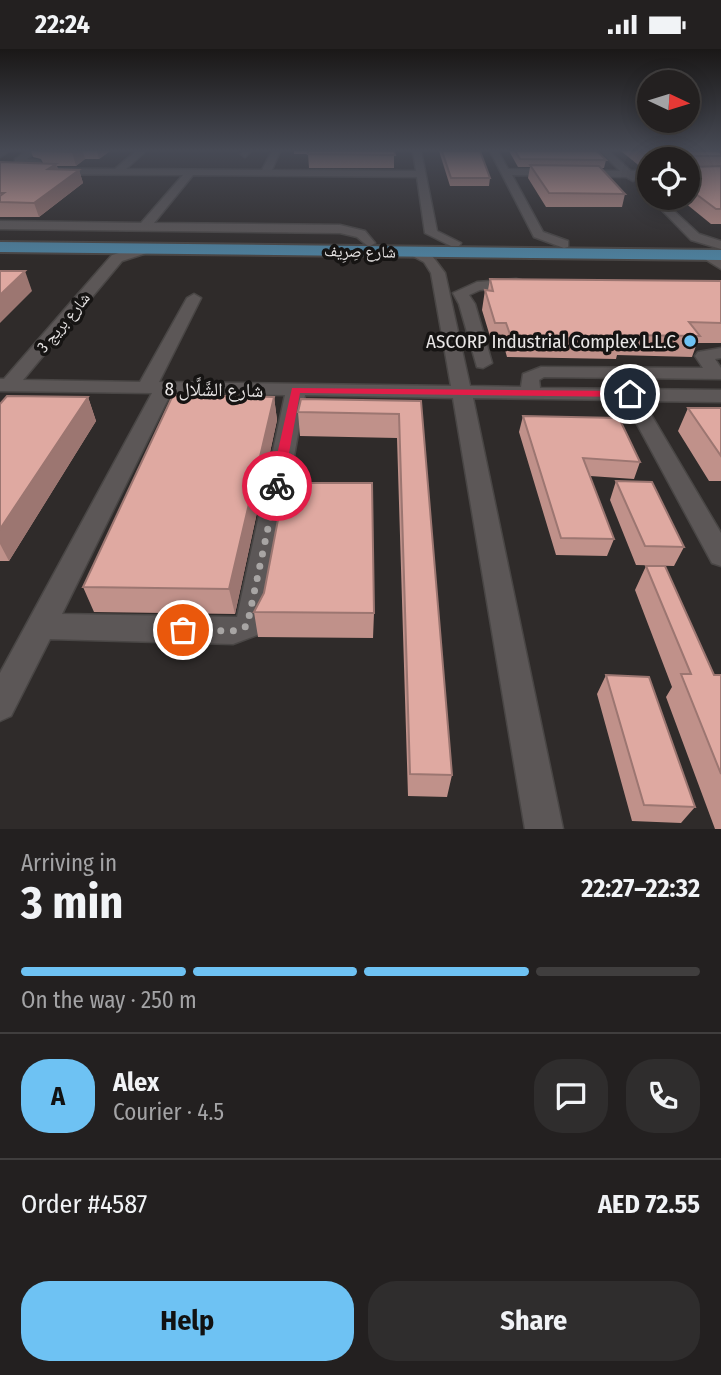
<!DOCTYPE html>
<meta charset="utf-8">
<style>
:root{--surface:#232020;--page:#2f2d2d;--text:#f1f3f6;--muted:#a3a3a5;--line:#403e3e;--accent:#6ec2f3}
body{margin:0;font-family:"Fira Sans Condensed","Noto Naskh Arabic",sans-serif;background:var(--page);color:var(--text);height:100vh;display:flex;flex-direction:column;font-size:26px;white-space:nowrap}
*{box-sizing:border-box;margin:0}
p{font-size:23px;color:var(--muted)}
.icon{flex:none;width:38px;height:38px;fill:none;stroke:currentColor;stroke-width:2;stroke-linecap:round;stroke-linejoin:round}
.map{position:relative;height:780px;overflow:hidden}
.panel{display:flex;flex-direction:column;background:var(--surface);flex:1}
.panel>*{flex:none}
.needle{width:46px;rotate:94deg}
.buttons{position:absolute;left:637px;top:21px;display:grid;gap:14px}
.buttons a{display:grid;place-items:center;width:63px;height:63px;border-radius:50%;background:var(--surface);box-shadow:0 4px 18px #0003,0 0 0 2px var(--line);font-size:35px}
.pin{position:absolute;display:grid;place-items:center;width:60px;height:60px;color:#fff;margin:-30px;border:4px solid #fff;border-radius:50%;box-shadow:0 2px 7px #0007}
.courier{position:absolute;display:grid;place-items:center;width:70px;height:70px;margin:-35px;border:5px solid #e11d48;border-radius:50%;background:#fff;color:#222;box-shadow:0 2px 9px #0007}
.head em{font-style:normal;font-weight:700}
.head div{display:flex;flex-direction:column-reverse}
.head{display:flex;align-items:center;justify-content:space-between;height:119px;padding:0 21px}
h1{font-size:46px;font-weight:700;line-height:52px}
.bar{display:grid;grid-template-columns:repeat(4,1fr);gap:10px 7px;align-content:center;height:84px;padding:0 21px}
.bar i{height:9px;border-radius:5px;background:var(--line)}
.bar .active{background:var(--accent)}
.bar p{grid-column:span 4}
.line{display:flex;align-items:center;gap:18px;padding:0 21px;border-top:2px solid var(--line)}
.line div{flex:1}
.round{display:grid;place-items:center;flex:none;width:74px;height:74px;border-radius:28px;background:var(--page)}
.action{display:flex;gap:14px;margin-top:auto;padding:14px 21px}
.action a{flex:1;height:80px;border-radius:28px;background:var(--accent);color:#111;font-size:28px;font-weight:700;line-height:80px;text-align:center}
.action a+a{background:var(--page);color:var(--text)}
.status{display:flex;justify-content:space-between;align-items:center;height:49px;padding:0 35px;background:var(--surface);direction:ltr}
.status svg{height:19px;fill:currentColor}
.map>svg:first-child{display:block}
</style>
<div class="status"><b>22:24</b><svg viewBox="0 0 49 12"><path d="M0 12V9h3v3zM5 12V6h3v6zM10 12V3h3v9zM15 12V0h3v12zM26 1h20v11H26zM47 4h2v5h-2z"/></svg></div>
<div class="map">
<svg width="721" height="780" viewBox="0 0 721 780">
<rect width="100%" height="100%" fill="#2f2b2a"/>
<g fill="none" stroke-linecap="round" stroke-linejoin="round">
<defs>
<path id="minor" d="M0,102H9L0,108Z
M27,102H37L27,110L41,112V116L15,114V110Z
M136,102H146L126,120L262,121L272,102H280L272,121L416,122L413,102H421L437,182L461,194L459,197H451L425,184L417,128L193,126L154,174L340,176L365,182L375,194L369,198L357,188L340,184L0,180V172L141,174L183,126L0,125V119L115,120Z
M243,102H251L245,108L241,105Z
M490,102H498L508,120L620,122L600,102H609L631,122H649V128H637L633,132L626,128L512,126L543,183L568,192V198L564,199L534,188Z
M649,148L660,149L699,185L721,192V200L691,191Z
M145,196L150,197V203L122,212L23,331L140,333L187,249L194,245L201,249L159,333L451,337L431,224L424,213L405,203L412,199L433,208L445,224L470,337L521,338L523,325L541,318L703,319L695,307L698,303L721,299V309L715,310L721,319V330L544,328L539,331L540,339L721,341V353L643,352L721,484V517L712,514L624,351L473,349L563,780H525L453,349L305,346L265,569L257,586L233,595L50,590L11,667L0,672V624L152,344L0,342V330H4L112,206ZM171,344L285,346L237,568L62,565Z
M708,202L721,210V220L703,209L701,206Z
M516,230L521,231V237L480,241L469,246L475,255L492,314L483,319L477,318L459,255L453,244L477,233Z"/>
<path id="major" d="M0,193L721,201V211L0,203Z"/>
</defs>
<use href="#minor" stroke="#494645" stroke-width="3"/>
<use href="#major" stroke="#494645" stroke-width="4"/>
<use href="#minor" fill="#5c5757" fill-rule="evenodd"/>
<use href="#major" fill="#4d7f9c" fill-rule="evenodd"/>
</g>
<path fill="#c0918a" d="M31,102H110L99,110H85L76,117H57L58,120L79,121L83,134L39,168H0V113L43,114L41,110L33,108Z
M294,102H394V119H309L308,105H294Z
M439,102H480L490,129L489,137H450Z
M509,102H597L606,111L604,119H600L625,145L622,158H546L528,129L530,118H518Z
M621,102H718L721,104V175H711L679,149H688V110H649V120L642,119Z
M490,230L721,232V294H697L692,308L617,306L616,310L507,308L503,294H492L482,261L485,241H488Z
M88,348L96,372L9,512H0V355Z
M274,348L277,371L235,565L94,563L83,538Z
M421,352L452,726L447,748L408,747L397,389L300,387L298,363Z
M688,359H721V432H709L678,382Z
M523,367L640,413L634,430L590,427L614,490L607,507L556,506L519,383Z
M616,432L684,498L674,517L636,516L610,451Z
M646,517L714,626H721V780H715L666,648L672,638L635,541Z
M254,563L374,564L373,589L258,588Z
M606,626L695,758L681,774L632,772L597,645Z"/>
<path fill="#9c7671" d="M73,102H83L85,110L76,117L72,103Z
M97,102H110L99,110Z
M56,115L60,128L48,120Z
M79,121L83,134L39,168L34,154Z
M25,222L32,242L0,274V246Z
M88,348L96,372L9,512L0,495V480Z
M274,348L277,371L235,565L229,540Z"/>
<path fill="#dfa9a1" stroke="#9c7671" stroke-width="2" d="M39,102H73L72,103Z
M309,102H394L395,106L308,105Z
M442,102H480L490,129H451Z
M515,102H597L606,111L520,110Z
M640,102H718L721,104V107H692L689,109L692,118L721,117V160H716L688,139V110H655L654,108L646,107Z
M0,113L56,115L48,120L79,121L34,154L0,153V147L4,144H0Z
M530,116L599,117L625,145L549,144Z
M0,222H25L0,246Z
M490,230L721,232V274L689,273L700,287L620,286L622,290L511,288L506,274H495L485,241L493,242Z
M173,346L274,348L229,540L83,538Z
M7,347L88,348L0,480V355Z
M301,350L421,352L452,726L410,725L399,365L298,363Z
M688,359H721V407Z
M523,367L619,369L640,413L583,409L614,490L561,489Z
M616,432L652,433L684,498L645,497Z
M285,434H372L374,564L254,563L264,544Z
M646,517H665L714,626H721V725L681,625H691Z
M606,626L649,628L695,758L644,756Z"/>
<linearGradient id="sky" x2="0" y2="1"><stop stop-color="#1a1817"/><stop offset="0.48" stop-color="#474a55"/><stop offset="1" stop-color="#474a55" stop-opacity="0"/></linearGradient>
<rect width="721" height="211" fill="url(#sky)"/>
<path fill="#e11d48" d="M292,339L630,342L635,345L630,348L300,344L283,437L277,441L270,437Z"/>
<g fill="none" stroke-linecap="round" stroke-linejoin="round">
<path stroke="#a8a5a4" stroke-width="7" stroke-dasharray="0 12.6" d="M183,581L233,582L247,577L277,437"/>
</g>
<circle fill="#6ec2f3" stroke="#161413" stroke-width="2.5" cx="690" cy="292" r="7"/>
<g text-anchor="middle" stroke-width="7" stroke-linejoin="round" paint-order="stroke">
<g font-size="16" fill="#e9e6e6" stroke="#161413">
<text transform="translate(360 202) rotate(1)" y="6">شارع صِرِيف</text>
<text transform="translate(63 273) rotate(-50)" y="6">شارع بريج 3</text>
</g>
<g font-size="19" fill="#e9e6e6" stroke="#161413" text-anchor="end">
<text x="676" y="299">ASCORP Industrial Complex L.L.C</text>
</g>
<g font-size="19" fill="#e9e6e6" stroke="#161413">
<text transform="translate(214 340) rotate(1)" y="7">شارع الشَّلَّال 8</text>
</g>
</g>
</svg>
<div class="buttons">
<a><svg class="needle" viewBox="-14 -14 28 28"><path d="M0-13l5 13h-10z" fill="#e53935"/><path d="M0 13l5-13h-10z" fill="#a3a3a5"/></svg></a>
<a><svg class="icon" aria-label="locate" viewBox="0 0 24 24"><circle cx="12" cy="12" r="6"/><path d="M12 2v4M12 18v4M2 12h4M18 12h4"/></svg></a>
</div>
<div class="pin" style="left:183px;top:581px;background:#ea580c"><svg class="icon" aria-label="bag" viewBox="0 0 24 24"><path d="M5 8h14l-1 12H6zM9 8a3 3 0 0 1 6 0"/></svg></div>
<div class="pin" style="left:630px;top:345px;background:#1f2937"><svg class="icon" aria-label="home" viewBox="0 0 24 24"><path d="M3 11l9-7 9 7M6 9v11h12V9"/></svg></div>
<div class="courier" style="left:277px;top:437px"><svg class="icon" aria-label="bike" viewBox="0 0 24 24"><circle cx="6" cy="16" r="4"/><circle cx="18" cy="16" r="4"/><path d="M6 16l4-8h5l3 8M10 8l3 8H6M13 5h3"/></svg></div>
</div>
<section class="panel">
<div class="head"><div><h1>3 min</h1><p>Arriving in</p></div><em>22:27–22:32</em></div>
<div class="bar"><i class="active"></i><i class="active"></i><i class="active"></i><i></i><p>On the way · 250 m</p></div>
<div class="line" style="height:126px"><b class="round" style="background:var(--accent);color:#111">A</b><div><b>Alex</b><p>Courier · 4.5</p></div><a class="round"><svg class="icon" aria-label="chat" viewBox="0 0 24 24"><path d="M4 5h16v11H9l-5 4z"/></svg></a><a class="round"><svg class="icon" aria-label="phone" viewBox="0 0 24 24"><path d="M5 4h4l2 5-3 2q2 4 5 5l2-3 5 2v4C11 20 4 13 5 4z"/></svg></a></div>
<div class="line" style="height:91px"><div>Order #4587</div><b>AED 72.55</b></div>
<div class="action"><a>Help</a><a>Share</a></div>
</section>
